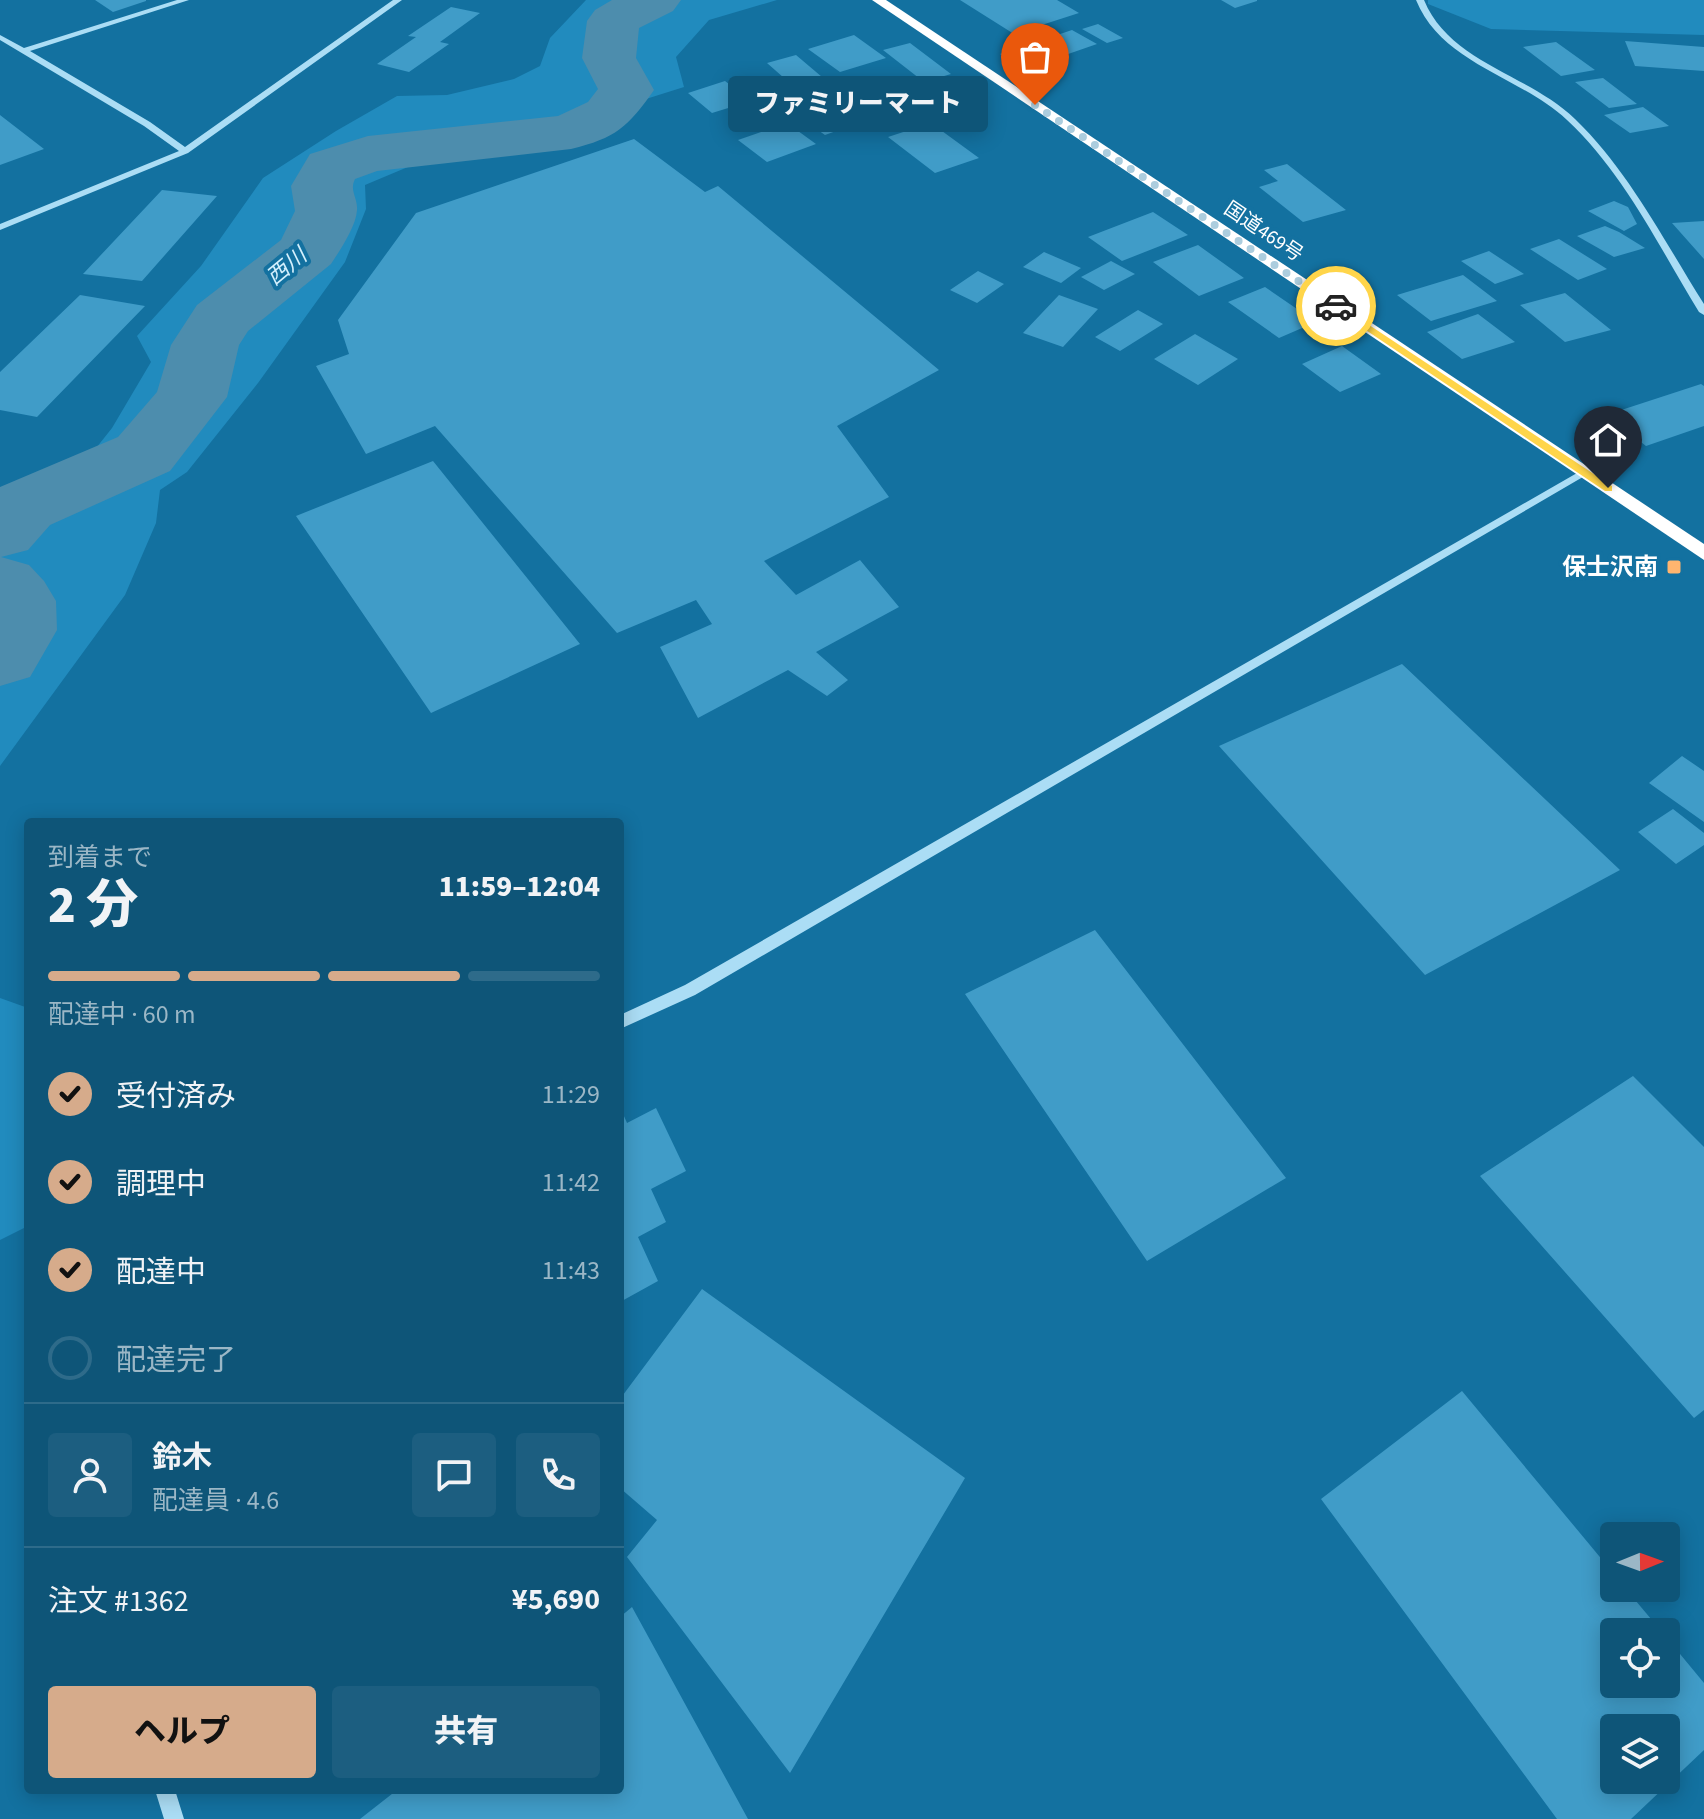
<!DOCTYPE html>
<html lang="ja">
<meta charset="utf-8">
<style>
:root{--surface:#0e5578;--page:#1c5e80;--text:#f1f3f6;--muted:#9bb7c6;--line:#2e6b8a;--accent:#d6ab8b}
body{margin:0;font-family:"Source Sans 3","Noto Sans JP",sans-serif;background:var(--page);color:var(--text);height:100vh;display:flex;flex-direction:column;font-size:30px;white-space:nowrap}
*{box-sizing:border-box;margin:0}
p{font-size:26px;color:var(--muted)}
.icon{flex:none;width:44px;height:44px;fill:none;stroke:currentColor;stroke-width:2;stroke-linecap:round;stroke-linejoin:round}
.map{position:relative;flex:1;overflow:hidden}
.drawer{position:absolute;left:24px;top:818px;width:600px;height:976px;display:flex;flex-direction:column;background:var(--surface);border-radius:8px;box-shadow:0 4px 20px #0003}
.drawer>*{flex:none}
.needle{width:52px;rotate:89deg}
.controls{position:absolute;left:1600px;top:1522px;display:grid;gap:16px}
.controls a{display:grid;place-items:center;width:80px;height:80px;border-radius:8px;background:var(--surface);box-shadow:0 4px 20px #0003;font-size:40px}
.pin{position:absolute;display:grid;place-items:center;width:68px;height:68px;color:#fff;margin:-82px -34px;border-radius:50% 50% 50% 0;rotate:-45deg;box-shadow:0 0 8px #0007}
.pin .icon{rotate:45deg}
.courier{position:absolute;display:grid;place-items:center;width:80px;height:80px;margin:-40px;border:6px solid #ffd54a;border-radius:50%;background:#fff;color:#222;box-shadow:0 2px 10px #0007}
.bubble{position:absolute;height:56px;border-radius:8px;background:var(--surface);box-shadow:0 4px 20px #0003;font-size:26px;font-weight:800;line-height:56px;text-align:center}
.overview em{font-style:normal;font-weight:800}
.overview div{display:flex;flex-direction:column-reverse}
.overview{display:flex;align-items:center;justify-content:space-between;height:136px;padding:0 24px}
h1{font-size:52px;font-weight:800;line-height:60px}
.bar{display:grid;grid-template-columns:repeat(4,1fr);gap:12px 8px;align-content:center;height:96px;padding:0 24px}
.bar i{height:10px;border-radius:6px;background:var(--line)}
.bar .current{background:var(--accent)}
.bar p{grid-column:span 4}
.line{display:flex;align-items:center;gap:20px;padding:0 24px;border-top:2px solid var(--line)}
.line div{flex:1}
.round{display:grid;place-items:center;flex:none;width:84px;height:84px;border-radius:8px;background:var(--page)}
ol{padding:0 24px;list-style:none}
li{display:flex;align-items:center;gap:24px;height:88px}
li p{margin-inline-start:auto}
li .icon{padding:8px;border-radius:50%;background:var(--accent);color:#111;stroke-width:4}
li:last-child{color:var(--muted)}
li i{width:44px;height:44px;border:4px solid var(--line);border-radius:50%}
.cta{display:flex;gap:16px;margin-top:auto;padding:16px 24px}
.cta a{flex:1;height:92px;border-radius:8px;background:var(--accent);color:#111;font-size:32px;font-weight:800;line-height:92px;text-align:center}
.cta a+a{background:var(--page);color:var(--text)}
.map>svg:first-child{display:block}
</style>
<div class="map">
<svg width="1704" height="1819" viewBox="0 0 1704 1819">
<rect width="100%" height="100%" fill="#1371a0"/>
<path fill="#218bbe" d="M586,0H777L709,20L676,57L684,87L462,157L415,164L365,185L366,209L345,262L258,383L187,472L160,490L156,523L125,595L0,766V542L31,530L112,428L151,362L137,336L201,266L263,178L336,131L397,96L447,95L514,79L540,66L550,38Z
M1428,0H1704V35L1491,29L1428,4Z
M0,998L28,1008V1226L0,1240Z"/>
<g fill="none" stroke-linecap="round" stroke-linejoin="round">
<path fill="#4d8dad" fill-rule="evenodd" d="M612,0H681L673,11L639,28L636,58L654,90C628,127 616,138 571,149L377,171L355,179C349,191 358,198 357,210C356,227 340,250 331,264L248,331L239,345L227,397L170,471L50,525L28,550L1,557L29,565L44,581L56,601L57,630L30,677L0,686V487L118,437L157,392L171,345L197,305L281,240L295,211L291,186L310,154L368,136L558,116L588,102L598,89L582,58L587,21L595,10Z"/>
</g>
<path fill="#409cc8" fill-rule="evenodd" d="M95,0H146V1L113,12Z
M960,0H1057L1079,13L1014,34Z
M1221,0H1257V1L1235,8Z
M451,7L480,13L440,42L449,44L409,72L377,64L416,37L408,36Z
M1098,24L1123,38L1107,43L1082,29Z
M1072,30L1097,44L1025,69L1000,54Z
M854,35L886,58L840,72L808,49Z
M1625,41L1704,47V71L1635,66Z
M1556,42L1595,70L1561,76L1523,47Z
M910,43L951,74L924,82L883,50Z
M796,55L822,77L792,85L767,63Z
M1603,78L1637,104L1609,108L1575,82Z
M725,81L751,101L712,113L688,93Z
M842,98L872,118L825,135L795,114Z
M1643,107L1669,126L1630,133L1604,115Z
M0,115L44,149L0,165Z
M787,123L816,144L767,162L738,140Z
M931,123L979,158L935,173L888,137Z
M634,139L705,192L718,186L939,370L837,426L889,497L764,561L796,595L860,560L899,607L816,652L848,680L827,696L788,670L698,718L660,647L712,624L696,600L617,633L435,426L366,454L316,366L349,354L338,320L416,213Z
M1287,164L1346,210L1303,222L1259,187L1278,181L1264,170Z
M162,190L217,196L142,281L83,274Z
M1614,201L1628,207L1637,224L1624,231L1588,211Z
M1153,212L1188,235L1122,261L1088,237Z
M1704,221V259L1672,223Z
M1605,226L1619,232L1645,248L1614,257L1577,236Z
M1559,239L1607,269L1578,280L1530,249Z
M1198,245L1244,278L1199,296L1153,262Z
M1489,251L1524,274L1495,284L1461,261Z
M1044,252L1081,268L1061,283L1023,267Z
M1111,261L1135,274L1104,290L1081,277Z
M978,271L1004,284L977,303L950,290Z
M1463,275L1497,301L1431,321L1397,295Z
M1265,287L1316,322L1279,338L1228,302Z
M1565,293L1611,330L1565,342L1520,305Z
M80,295L145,306L37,417L0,410V372Z
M1059,295L1098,309L1063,347L1023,333Z
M1138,310L1163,324L1120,351L1095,337Z
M1478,314L1515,342L1462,359L1427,332Z
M1195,334L1238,359L1198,385L1154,359Z
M1342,346L1381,374L1340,392L1302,364Z
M1701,384L1704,386V426L1646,446L1606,415Z
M433,461L580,644L431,713L296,516Z
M1402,664L1620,870L1425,975L1219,746Z
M1682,756L1704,771V822L1649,783Z
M1673,809L1704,833V845L1676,864L1638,832Z
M1095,930L1286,1178L1147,1261L965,994Z
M1633,1076L1704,1147V1410L1694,1418L1480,1176Z
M620,1107L627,1123L656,1108L686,1171L651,1189L666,1222L638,1237L658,1281L620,1302Z
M702,1289L965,1478L790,1773L627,1557L657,1520L620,1488V1399Z
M1462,1391L1614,1574V1588H1625L1662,1632H1614V1684H1666V1637L1704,1683V1750L1631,1819H1557L1321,1499ZM1614,1728H1666V1780H1614Z
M632,1607L748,1819H360L397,1790H620V1617Z"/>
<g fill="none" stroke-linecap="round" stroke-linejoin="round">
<path fill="#abddf5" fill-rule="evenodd" d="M177,0H189L30,51L150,122L185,147L393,0H402L188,153L0,230V224L179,151L144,126L0,40V35L24,48Z
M1416,0H1424C1450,63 1529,74 1575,119C1629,171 1664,241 1704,304V315L1699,312C1659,247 1624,173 1567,120C1520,76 1442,64 1416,0Z
M1584,469L1588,470V474L695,995L620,1029V1015L685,985Z
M155,1790H175L184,1819H164Z"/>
<path fill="#fff" fill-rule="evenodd" d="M872,0H886L1704,544V560Z"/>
</g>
<path fill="#ffd54a" d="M1336,303L1612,486V491H1605L1333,308Z"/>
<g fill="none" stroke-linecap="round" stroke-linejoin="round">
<path stroke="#accdde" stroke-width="8" stroke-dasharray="0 14.4" d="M1035,105L1336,306"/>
</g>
<rect fill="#ffb56f" stroke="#1371a0" stroke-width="3" x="1666" y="559" width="16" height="16" rx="4"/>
<g text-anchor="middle" stroke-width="8" stroke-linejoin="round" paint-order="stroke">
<g font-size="20" fill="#fff" stroke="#1371a0">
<text transform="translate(1264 231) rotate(34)" y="7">国道469号</text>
</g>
<g font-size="22" font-style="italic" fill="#d4f0fd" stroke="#1371a0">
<text transform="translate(286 266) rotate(-40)" y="8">西川</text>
</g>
<g font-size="24" font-weight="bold" fill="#fff" stroke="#1371a0" text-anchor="end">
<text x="1658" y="575">保士沢南</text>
</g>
</g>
</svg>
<div class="controls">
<a><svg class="needle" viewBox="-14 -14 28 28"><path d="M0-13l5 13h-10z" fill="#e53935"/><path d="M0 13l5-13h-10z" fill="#9bb7c6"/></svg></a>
<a><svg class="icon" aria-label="locate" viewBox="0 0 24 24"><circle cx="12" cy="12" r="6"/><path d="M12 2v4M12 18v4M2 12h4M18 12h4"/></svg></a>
<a><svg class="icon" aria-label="layers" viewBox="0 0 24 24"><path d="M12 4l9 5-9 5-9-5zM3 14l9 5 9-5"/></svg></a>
</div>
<div class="pin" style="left:1035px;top:105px;background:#ea580c"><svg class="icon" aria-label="bag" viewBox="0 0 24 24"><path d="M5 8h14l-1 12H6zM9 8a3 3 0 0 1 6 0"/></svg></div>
<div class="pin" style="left:1608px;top:488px;background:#1f2937"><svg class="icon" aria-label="home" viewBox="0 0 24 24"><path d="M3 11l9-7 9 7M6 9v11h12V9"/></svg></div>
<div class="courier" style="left:1336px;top:306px"><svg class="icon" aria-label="car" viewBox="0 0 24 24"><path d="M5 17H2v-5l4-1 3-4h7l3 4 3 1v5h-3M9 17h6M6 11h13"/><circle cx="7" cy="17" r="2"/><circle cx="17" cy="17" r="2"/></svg></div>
<div class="bubble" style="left:728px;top:76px;width:260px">ファミリーマート</div>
<section class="drawer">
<div class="overview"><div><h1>2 分</h1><p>到着まで</p></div><em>11:59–12:04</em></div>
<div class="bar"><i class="current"></i><i class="current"></i><i class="current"></i><i></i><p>配達中 · 60 m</p></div>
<ol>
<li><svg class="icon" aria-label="check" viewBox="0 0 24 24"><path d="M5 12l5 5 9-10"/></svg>受付済み<p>11:29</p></li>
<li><svg class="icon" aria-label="check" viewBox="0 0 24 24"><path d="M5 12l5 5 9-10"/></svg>調理中<p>11:42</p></li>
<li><svg class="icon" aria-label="check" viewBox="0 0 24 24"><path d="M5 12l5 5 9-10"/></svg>配達中<p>11:43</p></li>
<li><i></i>配達完了</li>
</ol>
<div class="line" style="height:144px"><a class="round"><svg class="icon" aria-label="person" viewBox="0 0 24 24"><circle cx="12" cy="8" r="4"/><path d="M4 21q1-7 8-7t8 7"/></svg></a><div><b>鈴木</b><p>配達員 · 4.6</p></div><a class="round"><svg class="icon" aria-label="chat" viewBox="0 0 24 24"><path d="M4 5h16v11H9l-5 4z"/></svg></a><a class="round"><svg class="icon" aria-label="phone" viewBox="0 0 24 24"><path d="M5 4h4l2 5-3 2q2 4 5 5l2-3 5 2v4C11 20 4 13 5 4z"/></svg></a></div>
<div class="line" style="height:104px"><div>注文 #1362</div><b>¥5,690</b></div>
<div class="cta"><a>ヘルプ</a><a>共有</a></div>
</section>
</div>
